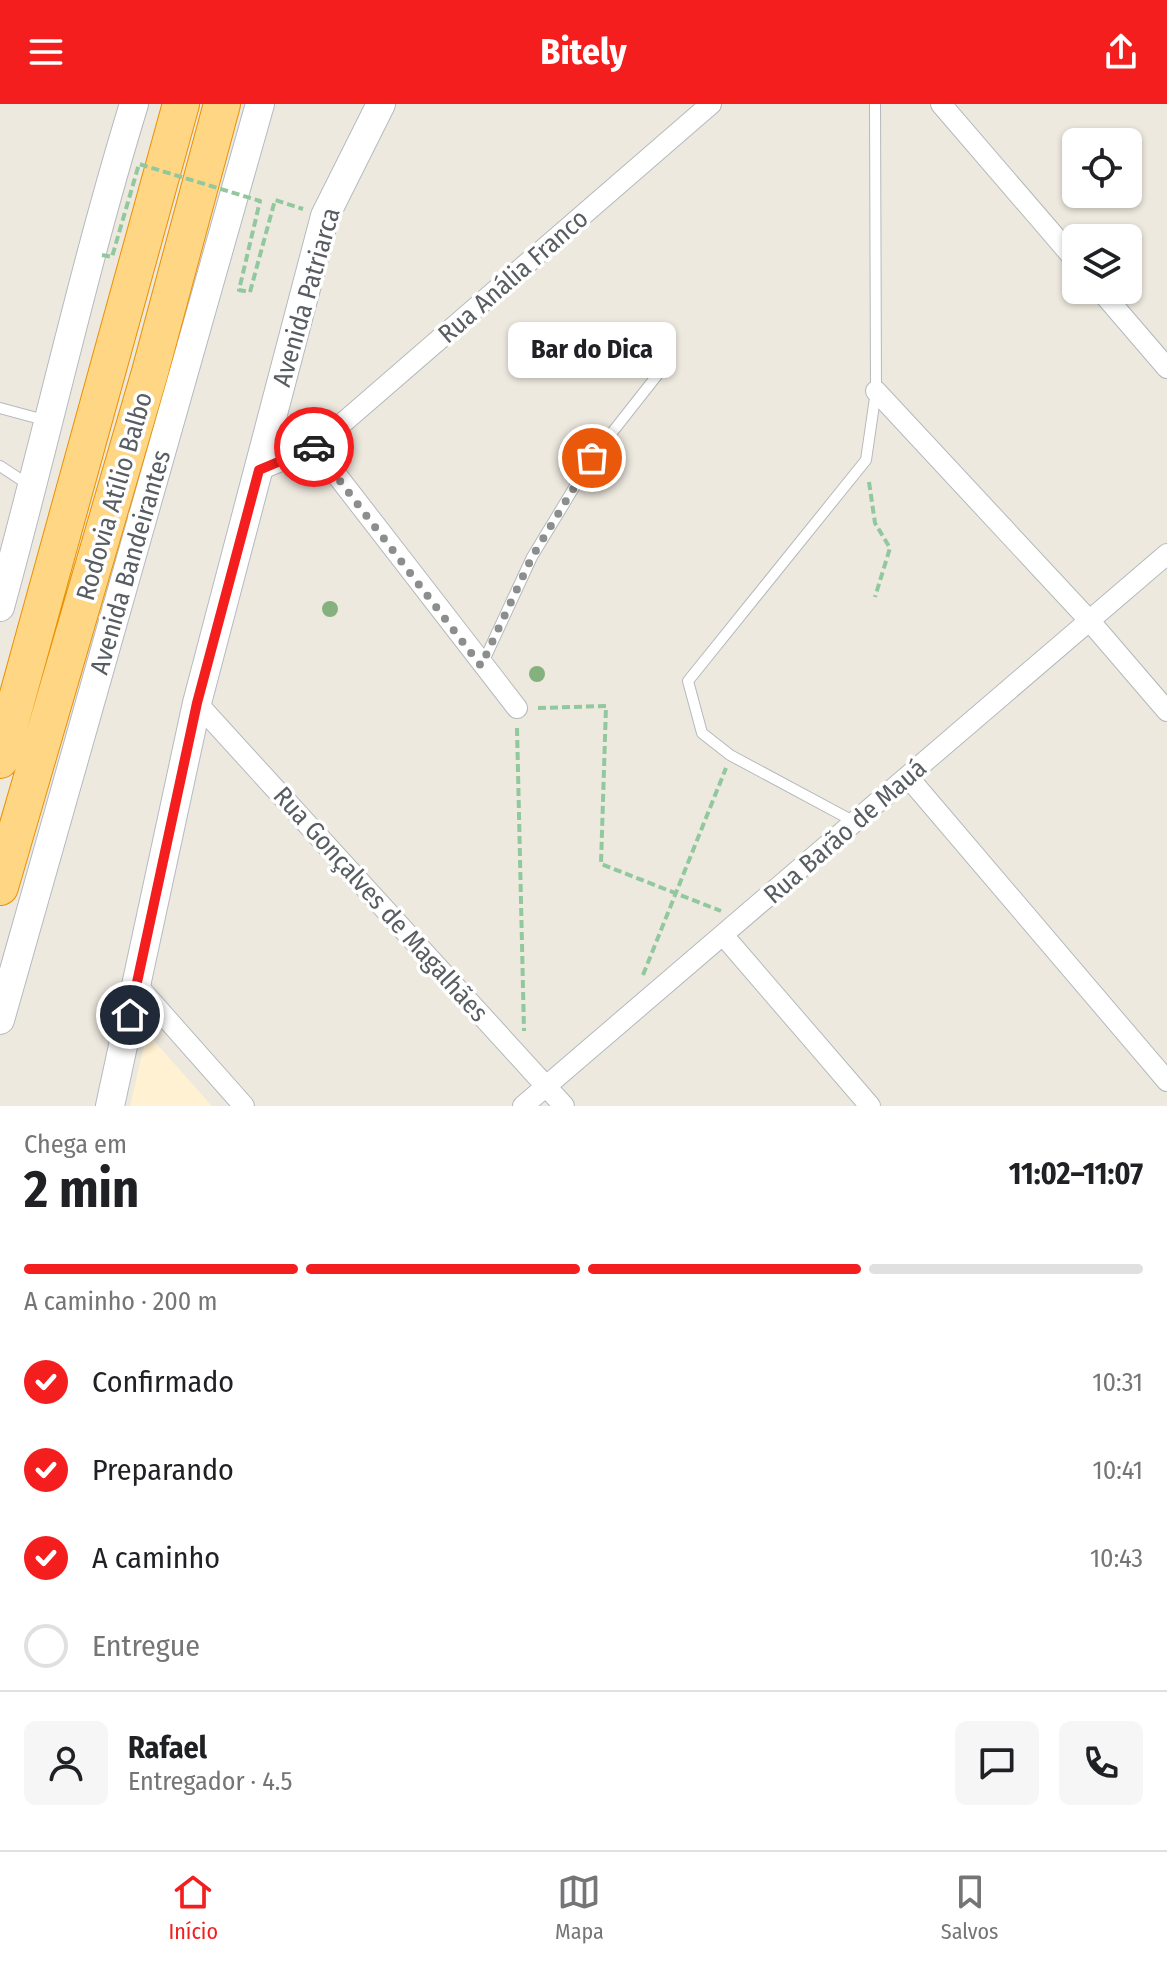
<!DOCTYPE html>
<html lang="pt">
<meta charset="utf-8">
<style>
:root{--surface:#fff;--page:#f6f6f6;--text:#202124;--muted:#757577;--line:#e0e0e0;--accent:#f41e1e}
body{margin:0;font-family:"Fira Sans Condensed",sans-serif;background:var(--page);color:var(--text);height:100vh;display:flex;flex-direction:column;font-size:30px;white-space:nowrap}
*{box-sizing:border-box;margin:0}
p{font-size:26px;color:var(--muted)}
.icon{flex:none;width:44px;height:44px;fill:none;stroke:currentColor;stroke-width:2;stroke-linecap:round;stroke-linejoin:round}
.map{position:relative;height:1002px;overflow:hidden}
.drawer{display:flex;flex-direction:column;background:var(--surface);flex:1}
.drawer>*{flex:none}
.buttons{position:absolute;left:1062px;top:24px;display:grid;gap:16px}
.buttons a{display:grid;place-items:center;width:80px;height:80px;border-radius:12px;background:var(--surface);box-shadow:0 2px 6px #0004;font-size:40px}
.pin{position:absolute;display:grid;place-items:center;width:68px;height:68px;color:#fff;margin:-34px;border:4px solid #fff;border-radius:50%;box-shadow:0 2px 8px #0007}
.courier{position:absolute;display:grid;place-items:center;width:80px;height:80px;margin:-40px;border:6px solid #f41e1e;border-radius:50%;background:#fff;color:#222;box-shadow:0 2px 10px #0007}
.bubble{position:absolute;height:56px;border-radius:12px;background:var(--surface);box-shadow:0 2px 6px #0004;font-size:26px;font-weight:700;line-height:56px;text-align:center}
.headline em{font-style:normal;font-weight:700}
.headline div{display:flex;flex-direction:column-reverse}
.headline{display:flex;align-items:center;justify-content:space-between;height:136px;padding:0 24px}
h1{font-size:52px;font-weight:700;line-height:60px}
.bar{display:grid;grid-template-columns:repeat(4,1fr);gap:12px 8px;align-content:center;height:96px;padding:0 24px}
.bar i{height:10px;border-radius:6px;background:var(--line)}
.bar .current{background:var(--accent)}
.bar p{grid-column:span 4}
.line{display:flex;align-items:center;gap:20px;padding:0 24px;border-top:2px solid var(--line)}
.line div{flex:1}
.round{display:grid;place-items:center;flex:none;width:84px;height:84px;border-radius:12px;background:var(--page)}
ol{padding:0 24px;list-style:none}
li{display:flex;align-items:center;gap:24px;height:88px}
li p{margin-inline-start:auto}
li .icon{padding:8px;border-radius:50%;background:var(--accent);color:#fff;stroke-width:4}
li:last-child{color:var(--muted)}
li i{width:44px;height:44px;border:4px solid var(--line);border-radius:50%}
header{display:flex;justify-content:space-between;align-items:center;height:104px;padding:0 24px;background:var(--accent);color:#fff;font-size:36px;font-weight:700}
.tabs{display:flex;justify-content:space-around;align-items:center;height:112px;border-top:2px solid var(--line);background:var(--surface);font-size:22px;color:var(--muted)}
.tabs a{display:grid;justify-items:center;gap:4px}
.tabs .current{color:var(--accent)}
.map>svg:first-child{display:block}
</style>
<header><svg class="icon" aria-label="menu" viewBox="0 0 24 24"><path d="M4 6h16M4 12h16M4 18h16"/></svg>Bitely<svg class="icon" aria-label="share" viewBox="0 0 24 24"><path d="M12 15V3M7 8l5-5 5 5M5 13v7h14v-7"/></svg></header>
<div class="map">
<svg width="1167" height="1002" viewBox="0 0 1167 1002">
<rect width="100%" height="100%" fill="#ede9df"/>
<path fill="#fff1d2" d="M147,929L212,1002H130Z"/>
<g fill="none" stroke-linecap="round" stroke-linejoin="round">
<defs>
<path id="service" d="M0,304L48,317
M0,362L29,381
M482,561L532,453L592,354L666,260
M853,717L730,651L702,629L688,577L866,356L876,287L875,0"/>
<path id="minor" d="M941,0L1076,157
M1100,186L1167,264
M876,287L1088,515L1167,607
M315,343L517,604
M259,366L315,343L711,0
M197,599L564,1002
M908,673L1167,977
M723,831L870,1002
M136,880L244,1002
M523,1002L1167,450"/>
<path id="secondary" d="M0,503C46,336 83,166 134,0
M0,916L260,0
M110,1002L197,599L325,112L381,0"/>
<path id="motorway" d="M0,656L181,0
M0,783L150,268L222,0"/>
</defs>
<use href="#service" stroke="#b5b9bd" stroke-width="12"/>
<use href="#minor" stroke="#b5b9bd" stroke-width="22"/>
<use href="#secondary" stroke="#b5bac0" stroke-width="30"/>
<use href="#motorway" stroke="#ec9000" stroke-width="38"/>
<path stroke="#92c89d" stroke-width="4" stroke-dasharray="8 4" stroke-linecap="butt" d="M250,188L275,96L303,105
M869,378L875,419L890,444L875,493
M538,604L606,602L601,760L721,807
M517,624L524,927
M643,871L726,664"/>
<use href="#service" stroke="#fff" stroke-width="10"/>
<use href="#minor" stroke="#fff" stroke-width="20"/>
<use href="#secondary" stroke="#fff" stroke-width="28"/>
<use href="#motorway" stroke="#ffd684" stroke-width="36"/>
<path stroke="#92c89d" stroke-width="4" stroke-dasharray="8 4" stroke-linecap="butt" d="M102,151L112,153L139,60L260,97L239,186L250,188"/>
</g>
<g fill="#85b17e">
<circle cx="330" cy="505" r="8"/>
<circle cx="537" cy="570" r="8"/>
</g>
<g fill="none" stroke-linecap="round" stroke-linejoin="round">
<path stroke="#8c8e8e" stroke-width="8" stroke-dasharray="0 14.4" d="M314,343L481,562L532,453L592,354"/>
<path stroke="#f41e1e" stroke-width="10" d="M130,911L197,599L259,366L314,343"/>
</g>
<g text-anchor="middle" stroke-width="7" stroke-linejoin="round" paint-order="stroke">
<g font-size="26" fill="#585d62" stroke="#fff">
<text transform="translate(513 172) rotate(-41)" y="9">Rua Anália Franco</text>
<text transform="translate(306 193) rotate(-74)" y="9">Avenida Patriarca</text>
<text transform="translate(114 392) rotate(-74)" y="9">Rodovia Atílio Balbo</text>
<text transform="translate(130 458) rotate(-74)" y="9">Avenida Bandeirantes</text>
<text transform="translate(845 727) rotate(-41)" y="9">Rua Barão de Mauá</text>
<text transform="translate(381 800) rotate(48)" y="9">Rua Gonçalves de Magalhães</text>
</g>
</g>
</svg>
<div class="buttons">
<a><svg class="icon" aria-label="locate" viewBox="0 0 24 24"><circle cx="12" cy="12" r="6"/><path d="M12 2v4M12 18v4M2 12h4M18 12h4"/></svg></a>
<a><svg class="icon" aria-label="layers" viewBox="0 0 24 24"><path d="M12 4l9 5-9 5-9-5zM3 14l9 5 9-5"/></svg></a>
</div>
<div class="pin" style="left:592px;top:354px;background:#ea580c"><svg class="icon" aria-label="bag" viewBox="0 0 24 24"><path d="M5 8h14l-1 12H6zM9 8a3 3 0 0 1 6 0"/></svg></div>
<div class="pin" style="left:130px;top:911px;background:#1f2937"><svg class="icon" aria-label="home" viewBox="0 0 24 24"><path d="M3 11l9-7 9 7M6 9v11h12V9"/></svg></div>
<div class="courier" style="left:314px;top:343px"><svg class="icon" aria-label="car" viewBox="0 0 24 24"><path d="M5 17H2v-5l4-1 3-4h7l3 4 3 1v5h-3M9 17h6M6 11h13"/><circle cx="7" cy="17" r="2"/><circle cx="17" cy="17" r="2"/></svg></div>
<div class="bubble" style="left:508px;top:218px;width:168px">Bar do Dica</div>
</div>
<section class="drawer">
<div class="headline"><div><h1>2 min</h1><p>Chega em</p></div><em>11:02–11:07</em></div>
<div class="bar"><i class="current"></i><i class="current"></i><i class="current"></i><i></i><p>A caminho · 200 m</p></div>
<ol>
<li><svg class="icon" aria-label="check" viewBox="0 0 24 24"><path d="M5 12l5 5 9-10"/></svg>Confirmado<p>10:31</p></li>
<li><svg class="icon" aria-label="check" viewBox="0 0 24 24"><path d="M5 12l5 5 9-10"/></svg>Preparando<p>10:41</p></li>
<li><svg class="icon" aria-label="check" viewBox="0 0 24 24"><path d="M5 12l5 5 9-10"/></svg>A caminho<p>10:43</p></li>
<li><i></i>Entregue</li>
</ol>
<div class="line" style="height:144px"><a class="round"><svg class="icon" aria-label="person" viewBox="0 0 24 24"><circle cx="12" cy="8" r="4"/><path d="M4 21q1-7 8-7t8 7"/></svg></a><div><b>Rafael</b><p>Entregador · 4.5</p></div><a class="round"><svg class="icon" aria-label="chat" viewBox="0 0 24 24"><path d="M4 5h16v11H9l-5 4z"/></svg></a><a class="round"><svg class="icon" aria-label="phone" viewBox="0 0 24 24"><path d="M5 4h4l2 5-3 2q2 4 5 5l2-3 5 2v4C11 20 4 13 5 4z"/></svg></a></div>
</section>
<nav class="tabs">
<a class="current"><svg class="icon" aria-label="home" viewBox="0 0 24 24"><path d="M3 11l9-7 9 7M6 9v11h12V9"/></svg>Início</a>
<a><svg class="icon" aria-label="map" viewBox="0 0 24 24"><path d="M3 6l6-2 6 2 6-2v14l-6 2-6-2-6 2zM9 4v14M15 6v14"/></svg>Mapa</a>
<a><svg class="icon" aria-label="saved" viewBox="0 0 24 24"><path d="M7 4h10v16l-5-4-5 4z"/></svg>Salvos</a>
</nav>
